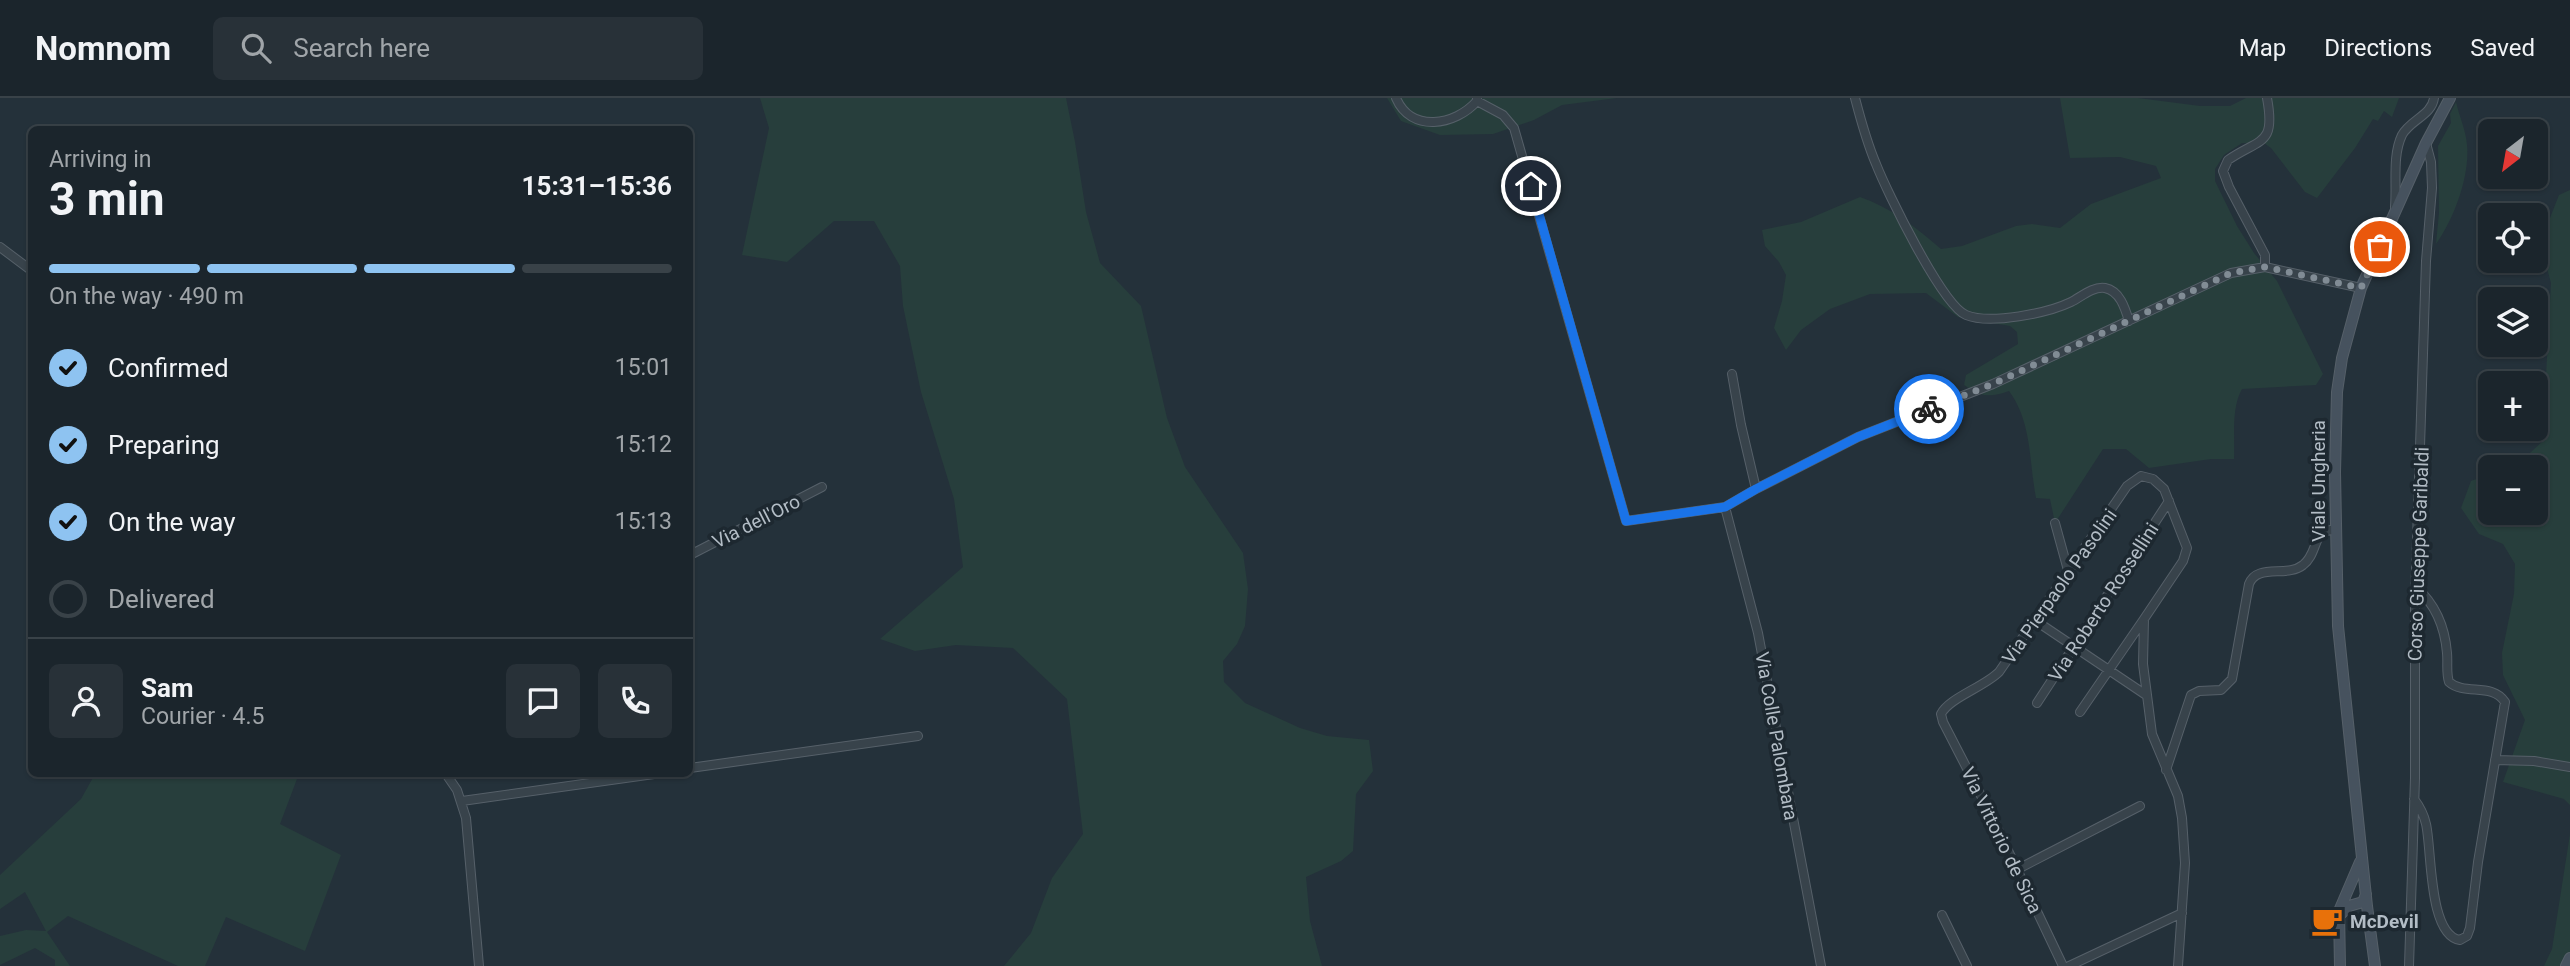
<!DOCTYPE html>
<meta charset="utf-8">
<style>
:root{--surface:#1b252c;--page:#283138;--text:#f1f3f6;--muted:#a0a5a9;--line:#394248;--accent:#8ec3f1}
body{margin:0;font-family:Roboto,sans-serif;background:var(--page);color:var(--text);height:100vh;display:flex;flex-direction:column;font-size:26px;white-space:nowrap}
*{box-sizing:border-box;margin:0}
p{font-size:23px;color:var(--muted)}
.icon{flex:none;width:38px;height:38px;fill:none;stroke:currentColor;stroke-width:2;stroke-linecap:round;stroke-linejoin:round}
.map{position:relative;flex:1;overflow:hidden}
.side{position:absolute;left:28px;top:28px;width:665px;height:651px;display:flex;flex-direction:column;background:var(--surface);border-radius:10px;box-shadow:0 2px 5px #0004,0 0 0 2px var(--line)}
.side>*{flex:none}
.needle{width:46px;rotate:211deg}
.controls{position:absolute;left:2478px;top:21px;display:grid;gap:14px}
.controls a{display:grid;place-items:center;width:70px;height:70px;border-radius:10px;background:var(--surface);box-shadow:0 2px 5px #0004,0 0 0 2px var(--line);font-size:35px}
.pin{position:absolute;display:grid;place-items:center;width:60px;height:60px;color:#fff;margin:-30px;border:4px solid #fff;border-radius:50%;box-shadow:0 2px 7px #0007}
.courier{position:absolute;display:grid;place-items:center;width:70px;height:70px;margin:-35px;border:5px solid #1a73e8;border-radius:50%;background:#fff;color:#222;box-shadow:0 2px 9px #0007}
.summary em{font-style:normal;font-weight:700}
.summary div{display:flex;flex-direction:column-reverse}
.summary{display:flex;align-items:center;justify-content:space-between;height:119px;padding:0 21px}
h1{font-size:46px;font-weight:700;line-height:52px}
.bar{display:grid;grid-template-columns:repeat(4,1fr);gap:10px 7px;align-content:center;height:84px;padding:0 21px}
.bar i{height:9px;border-radius:5px;background:var(--line)}
.bar .selected{background:var(--accent)}
.bar p{grid-column:span 4}
.line{display:flex;align-items:center;gap:18px;padding:0 21px;border-top:2px solid var(--line)}
.line div{flex:1}
.round{display:grid;place-items:center;flex:none;width:74px;height:74px;border-radius:10px;background:var(--page)}
ol{padding:0 21px;list-style:none}
li{display:flex;align-items:center;gap:21px;height:77px}
li p{margin-inline-start:auto}
li .icon{padding:7px;border-radius:50%;background:var(--accent);color:#111;stroke-width:4}
li:last-child{color:var(--muted)}
li i{width:38px;height:38px;border:4px solid var(--line);border-radius:50%}
header{display:flex;align-items:center;gap:42px;box-sizing:border-box;height:98px;padding:0 35px;background:var(--surface);border-bottom:2px solid var(--line)}
header strong{font-size:33px}
nav{display:flex;gap:38px;margin-inline-start:auto;font-size:24px}
.search{width:490px;height:63px;background:var(--page);display:flex;align-items:center;gap:18px;box-sizing:border-box;padding:0 24px;border-radius:10px;color:var(--muted);font-size:26px}
.map>svg:first-child{display:block}
</style>
<header>
<strong>Nomnom</strong>
<div class="search"><svg class="icon" aria-label="search" viewBox="0 0 24 24"><circle cx="10" cy="10" r="6"/><path d="M15 15l6 6"/></svg>Search here</div>
<nav><a>Map</a><a>Directions</a><a>Saved</a></nav>
</header>
<div class="map">
<svg width="2570" height="868" viewBox="0 0 2570 868">
<rect width="100%" height="100%" fill="#24313a"/>
<path fill="#273e3c" d="M760,0H1066L1075,44L1086,114L1100,165L1141,208L1167,320L1185,369L1243,455L1248,491L1245,528L1237,546L1223,563L1224,584L1245,605L1300,630L1327,638L1369,642L1373,673L1356,696L1353,753L1341,763L1306,779L1310,823L1322,868H1004L1031,835L1052,780L1083,736L1067,601L1013,550L956,547L915,553L880,541L963,469L954,401L921,294L903,208L900,168L874,123H834L787,164L742,157L769,30Z
M1387,0H1617L1562,7L1534,22L1493,36L1440,37L1401,23Z
M2060,0H2138L2200,8H2230L2246,0H2399L2392,19L2384,13L2378,23L2373,21L2355,50L2317,100L2305,94L2271,50L2264,45H2242L2224,57L2215,71V83L2237,128L2254,155L2277,183L2323,276L2316,287L2242,291C2231,310 2235,339 2234,361H2211L2149,370L2126,351H2103L2055,425L2050,401L2036,400C2029,363 2032,324 2009,293C1988,300 1982,299 1964,287L1966,277L2018,246L2017,234L2010,228L1958,219L1926,195L1870,196L1830,211L1801,232L1786,252L1774,230L1782,203L1786,177L1779,164L1765,148L1762,132L1801,124L1860,99C1890,109 1917,130 1941,151L1962,148L2016,128L2032,126L2060,130L2091,106L2161,80L2156,68L2120,59L2070,60Z
M2456,4C2459,18 2466,32 2467,47C2470,78 2454,121 2436,146L2439,115L2438,48L2451,25L2450,16Z
M2570,92V707L2564,701L2503,684L2525,622L2503,577L2502,555L2514,496L2515,466L2503,446L2479,436L2461,410L2471,383L2490,376V415H2536V369H2509L2518,366L2547,339L2546,278L2551,185L2545,163L2548,125L2559,97Z
M95,676H316L297,681L280,726L341,757L305,853L226,819L205,868H178L68,818L47,834L70,868H55V862L35,850L0,867V838L26,832L46,833L25,794L0,811V777L81,701Z
M2570,736V868H2544L2552,851Z"/>
<g fill="none" stroke-linecap="round" stroke-linejoin="round">
<defs>
<path id="street" d="M1396,0C1411,35 1455,28 1477,3
M1477,0V3L1503,17L1514,30L1626,423L1725,409L1756,391L1858,339L1993,286L2231,175L2265,169L2361,190
M1855,0C1861,23 1867,45 1876,66C1887,94 1942,207 1966,217C1990,227 2048,215 2071,204C2081,199 2093,188 2105,190C2120,193 2125,210 2129,223
M2395,109C2397,85 2392,58 2402,37C2410,22 2432,17 2434,0
M0,149L32,173
M2265,169V157L2229,89L2223,73L2228,62C2260,40 2276,48 2267,0
M1732,276L1741,327L1756,391
M1725,409L1758,535L1821,868
M2055,425L2069,476
M690,457L822,389
M2036,523L2146,597
M2037,605L2169,403
M2080,614L2144,521
M2495,662L2534,663L2570,669
M690,670L918,638
M2166,672L2191,597L2199,593L2221,592L2232,581L2249,486C2257,465 2287,480 2303,467C2314,459 2314,444 2322,434L2336,431
M446,676L457,692L466,720L479,868
M2414,701C2420,709 2424,717 2426,726C2432,751 2428,837 2460,842L2467,838L2470,830L2478,764L2505,604C2492,584 2465,598 2449,584C2446,575 2448,565 2447,555C2445,530 2435,506 2416,489
M462,703L654,676
M2016,772L2140,708
M1942,817L1967,868
M2063,868L1992,719L1943,624L1941,616C1949,600 1984,589 1999,574L2127,388L2141,378L2153,381L2164,391L2187,450L2183,463L2144,521L2143,566L2152,636L2178,698L2182,720L2185,765L2178,868
M2069,868L2182,815
M2409,868L2415,680V503L2426,163L2432,90L2431,64L2426,45"/>
<path id="secondary" d="M2340,817L2349,808L2363,804L2366,796
M2340,868L2339,813L2360,764
M2375,868L2367,808L2338,528L2335,374L2337,294L2342,260L2361,190L2426,45L2450,0
M2566,868L2570,860"/>
</defs>
<use href="#street" stroke="#566069" stroke-width="10"/>
<use href="#secondary" stroke="#566069" stroke-width="12"/>
<use href="#street" stroke="#38434b" stroke-width="8"/>
<use href="#secondary" stroke="#46525e" stroke-width="10"/>
</g>
<g fill="none" stroke-linecap="round" stroke-linejoin="round">
<path stroke="#818c95" stroke-width="7" stroke-dasharray="0 12.6" d="M1929,311L1993,286L2231,175L2265,169L2361,190L2380,149"/>
<path stroke="#1a73e8" stroke-width="9" d="M1531,88L1626,423L1725,409L1756,391L1858,339L1929,311"/>
</g>
<defs>
<symbol id="cafe-bare" viewBox="-9 -9 18 18"><path d="M-5.5-4.5H6V0H3Q3 3.5 0 3.5H-2.5Q-5.5 3.5-5.5 0ZM3-3.2v2h1.7v-2ZM-6 4.5H4V6H-6Z" fill="#e8710a" stroke="#1d2830" stroke-width="2.5" paint-order="stroke"/></symbol>
</defs>
<g fill-rule="evenodd">
<use href="#cafe-bare" x="2305" y="801" width="44" height="44"/>
</g>
<g text-anchor="middle" stroke-width="7" stroke-linejoin="round" paint-order="stroke">
<g font-size="19" fill="#b3bdc6" stroke="#1d2830">
<text transform="translate(2318 383) rotate(-90)" y="7">Viale Ungheria</text>
<text transform="translate(756 423) rotate(-27)" y="7">Via dell'Oro</text>
<text transform="translate(2418 456) rotate(-88)" y="7">Corso Giuseppe Garibaldi</text>
<text transform="translate(2059 488) rotate(-55)" y="7">Via Pierpaolo Pasolini</text>
<text transform="translate(2103 504) rotate(-57)" y="7">Via Roberto Rossellini</text>
<text transform="translate(1777 638) rotate(80)" y="7">Via Colle Palombara</text>
<text transform="translate(2002 742) rotate(64)" y="7">Via Vittorio de Sica</text>
</g>
<g font-size="19" font-weight="bold" fill="#b3bdc6" stroke="#1d2830" text-anchor="start">
<text x="2350" y="830">McDevil</text>
</g>
</g>
</svg>
<div class="controls">
<a><svg class="needle" viewBox="-14 -14 28 28"><path d="M0-13l5 13h-10z" fill="#e53935"/><path d="M0 13l5-13h-10z" fill="#a0a5a9"/></svg></a>
<a><svg class="icon" aria-label="locate" viewBox="0 0 24 24"><circle cx="12" cy="12" r="6"/><path d="M12 2v4M12 18v4M2 12h4M18 12h4"/></svg></a>
<a><svg class="icon" aria-label="layers" viewBox="0 0 24 24"><path d="M12 4l9 5-9 5-9-5zM3 14l9 5 9-5"/></svg></a>
<a>+</a>
<a>−</a>
</div>
<div class="pin" style="left:2380px;top:149px;background:#ea580c"><svg class="icon" aria-label="bag" viewBox="0 0 24 24"><path d="M5 8h14l-1 12H6zM9 8a3 3 0 0 1 6 0"/></svg></div>
<div class="pin" style="left:1531px;top:88px;background:#1f2937"><svg class="icon" aria-label="home" viewBox="0 0 24 24"><path d="M3 11l9-7 9 7M6 9v11h12V9"/></svg></div>
<div class="courier" style="left:1929px;top:311px"><svg class="icon" aria-label="bike" viewBox="0 0 24 24"><circle cx="6" cy="16" r="4"/><circle cx="18" cy="16" r="4"/><path d="M6 16l4-8h5l3 8M10 8l3 8H6M13 5h3"/></svg></div>
<section class="side">
<div class="summary"><div><h1>3 min</h1><p>Arriving in</p></div><em>15:31–15:36</em></div>
<div class="bar"><i class="selected"></i><i class="selected"></i><i class="selected"></i><i></i><p>On the way · 490 m</p></div>
<ol>
<li><svg class="icon" aria-label="check" viewBox="0 0 24 24"><path d="M5 12l5 5 9-10"/></svg>Confirmed<p>15:01</p></li>
<li><svg class="icon" aria-label="check" viewBox="0 0 24 24"><path d="M5 12l5 5 9-10"/></svg>Preparing<p>15:12</p></li>
<li><svg class="icon" aria-label="check" viewBox="0 0 24 24"><path d="M5 12l5 5 9-10"/></svg>On the way<p>15:13</p></li>
<li><i></i>Delivered</li>
</ol>
<div class="line" style="height:126px"><a class="round"><svg class="icon" aria-label="person" viewBox="0 0 24 24"><circle cx="12" cy="8" r="4"/><path d="M4 21q1-7 8-7t8 7"/></svg></a><div><b>Sam</b><p>Courier · 4.5</p></div><a class="round"><svg class="icon" aria-label="chat" viewBox="0 0 24 24"><path d="M4 5h16v11H9l-5 4z"/></svg></a><a class="round"><svg class="icon" aria-label="phone" viewBox="0 0 24 24"><path d="M5 4h4l2 5-3 2q2 4 5 5l2-3 5 2v4C11 20 4 13 5 4z"/></svg></a></div>
</section>
</div>
